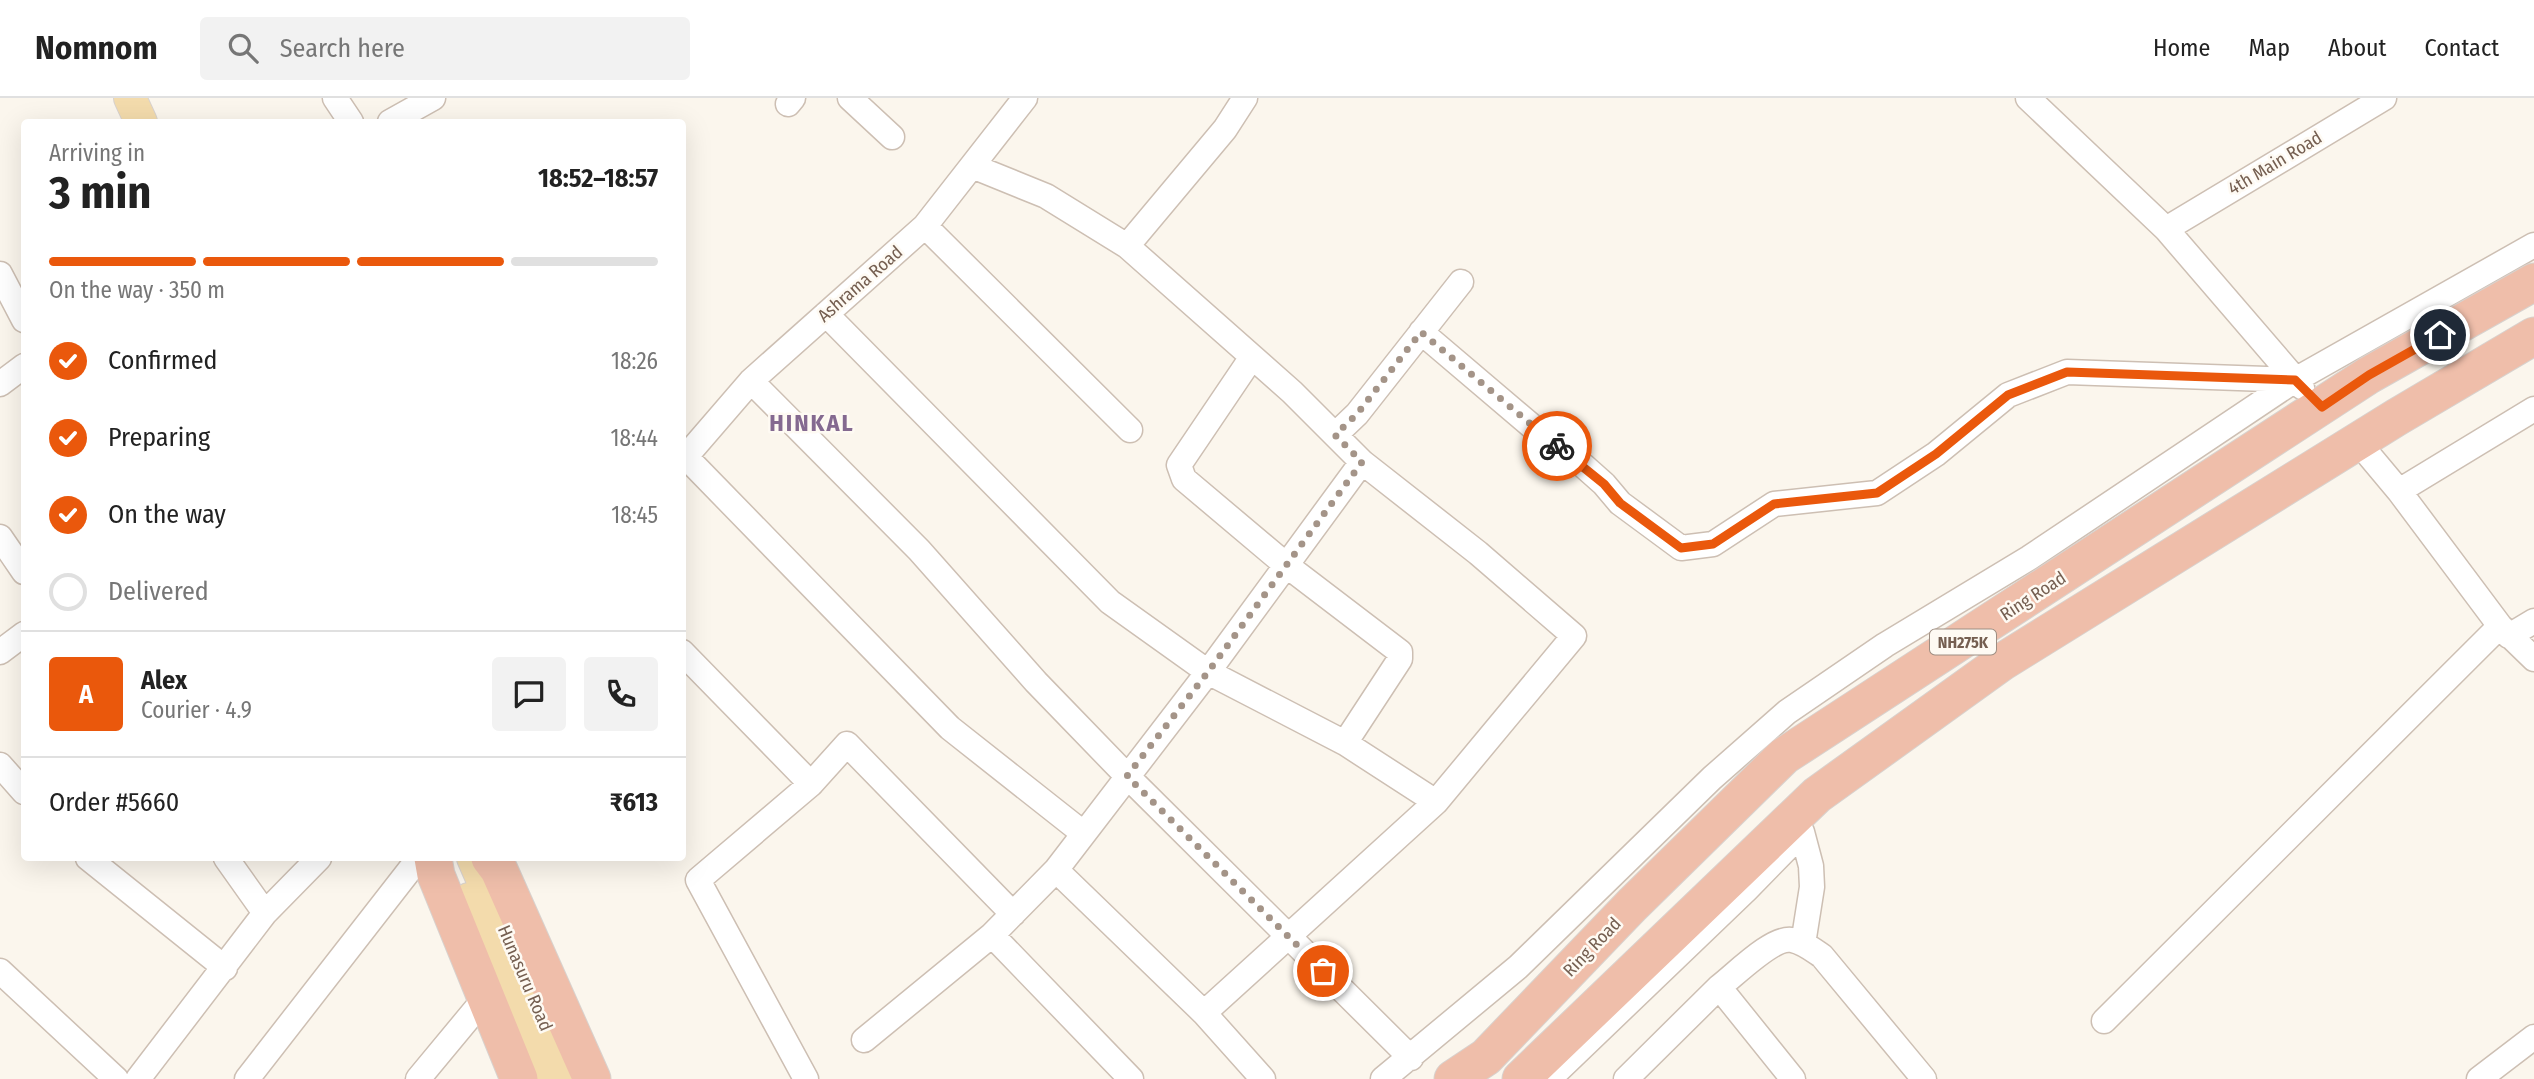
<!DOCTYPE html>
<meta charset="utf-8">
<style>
:root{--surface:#fff;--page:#f2f2f2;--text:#222;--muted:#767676;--line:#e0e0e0;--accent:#ea580c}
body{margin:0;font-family:"Fira Sans Condensed",sans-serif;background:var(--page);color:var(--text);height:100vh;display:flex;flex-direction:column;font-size:26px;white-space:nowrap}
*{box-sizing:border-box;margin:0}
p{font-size:23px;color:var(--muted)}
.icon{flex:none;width:38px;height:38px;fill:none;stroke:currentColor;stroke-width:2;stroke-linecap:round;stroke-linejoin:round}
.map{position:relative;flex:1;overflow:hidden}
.side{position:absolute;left:21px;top:21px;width:665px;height:742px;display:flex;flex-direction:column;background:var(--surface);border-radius:7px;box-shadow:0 7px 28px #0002}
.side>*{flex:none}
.pin{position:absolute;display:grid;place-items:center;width:60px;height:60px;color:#fff;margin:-30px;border:4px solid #fff;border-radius:50%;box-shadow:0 2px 7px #0007}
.courier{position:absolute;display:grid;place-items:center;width:70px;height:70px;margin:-35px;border:5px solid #ea580c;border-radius:50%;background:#fff;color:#222;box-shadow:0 2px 9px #0007}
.summary em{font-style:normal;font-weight:700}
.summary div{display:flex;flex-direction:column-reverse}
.summary{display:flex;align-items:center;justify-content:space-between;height:119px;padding:0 28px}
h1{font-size:46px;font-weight:700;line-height:52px}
.bar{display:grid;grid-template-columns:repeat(4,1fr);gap:10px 7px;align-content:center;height:84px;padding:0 28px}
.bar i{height:9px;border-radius:5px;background:var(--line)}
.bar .selected{background:var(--accent)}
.bar p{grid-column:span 4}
.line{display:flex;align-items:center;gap:18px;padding:0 28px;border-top:2px solid var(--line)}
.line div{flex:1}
.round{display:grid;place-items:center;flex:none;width:74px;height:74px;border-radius:7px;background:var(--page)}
ol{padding:0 28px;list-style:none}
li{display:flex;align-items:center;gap:21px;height:77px}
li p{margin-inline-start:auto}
li .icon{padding:7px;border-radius:50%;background:var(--accent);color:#fff;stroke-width:4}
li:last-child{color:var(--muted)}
li i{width:38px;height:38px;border:4px solid var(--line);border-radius:50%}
header{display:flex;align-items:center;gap:42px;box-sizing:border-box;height:98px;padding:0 35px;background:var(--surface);border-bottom:2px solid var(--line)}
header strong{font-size:33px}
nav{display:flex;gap:38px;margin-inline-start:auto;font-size:24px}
.search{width:490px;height:63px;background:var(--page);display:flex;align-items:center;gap:18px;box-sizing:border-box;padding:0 24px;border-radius:7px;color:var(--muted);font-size:26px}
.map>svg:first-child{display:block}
</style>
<header>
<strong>Nomnom</strong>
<div class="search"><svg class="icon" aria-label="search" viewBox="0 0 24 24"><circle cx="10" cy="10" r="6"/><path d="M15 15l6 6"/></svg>Search here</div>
<nav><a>Home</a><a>Map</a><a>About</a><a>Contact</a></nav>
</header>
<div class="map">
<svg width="2534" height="981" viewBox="0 0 2534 981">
<rect width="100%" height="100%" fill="#fbf6ed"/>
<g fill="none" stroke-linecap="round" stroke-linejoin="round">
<defs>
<path id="minor" d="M335,0L351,24
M850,0L892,39
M2028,0L2166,131L2302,289
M788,6L793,0
M390,24L433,0
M972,68L1046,98L1127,148L1292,294L1362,364L1478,455L1574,538L1436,704L1204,915
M925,128L1130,332
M2166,131L2384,0
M1127,148L1225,31L1245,0
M0,176L24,222
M826,216L1110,504L1208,574L1345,645L1436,704
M1421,234L1547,341L1577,362L1604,386L1620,405L1681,450L1713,446L1774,406L1877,395L1936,356L2008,297L2067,274L2295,282
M1252,259L1179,367L1184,381L1286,467L1400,554V561L1345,645
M751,283L919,452L1036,584L1127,678L1411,960
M0,286L24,268
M1335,337L1357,316L1461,184
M2358,344L2399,393L2500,528L2534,561
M685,358L950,630L1083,735
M682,363L751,283L925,128L1025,0
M2399,393L2534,311
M0,439L24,474
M2509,538L2534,523
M0,554L24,536
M682,554L811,686
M0,667L24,694
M1802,734L1811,768L1812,789L1803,846
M88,760L225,870
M226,760L265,815
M1056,772L1204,915L1263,981
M992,837L1131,981
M0,873L116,981
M1719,889C1735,877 1773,838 1792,842C1803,844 1813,852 1822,858L1924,981
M2104,923L2500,528
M864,942L992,837L1056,772L1208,574L1362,364
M138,981L265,815L319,760
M247,981L419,760
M418,981L486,899
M806,981L698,782L811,686L847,646L1013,816
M1383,981L1518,869L1712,680L1787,614L1885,547L2029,460L2295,282L2534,147
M1549,981L1746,792L1790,747
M1626,981L1719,889L1793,981
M2479,981L2534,939"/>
<path id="major" d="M130,0L141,24
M473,760L569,981
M469,801L496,872L544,981"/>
<path id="highway" d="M433,760L436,777L519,981
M490,760L499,772L592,981
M1453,981L1486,959L1632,807L1784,658L2369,277L2534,184
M1521,981L1817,697L2002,564L2397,319L2534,238"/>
</defs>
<use href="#minor" stroke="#cdbfb3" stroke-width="27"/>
<use href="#major" stroke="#d8d2ce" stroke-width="34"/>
<use href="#highway" stroke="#d8d2ce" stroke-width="39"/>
<use href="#minor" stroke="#fff" stroke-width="24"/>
<use href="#major" stroke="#f3dbac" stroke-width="32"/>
<use href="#highway" stroke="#efbeaa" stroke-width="37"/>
</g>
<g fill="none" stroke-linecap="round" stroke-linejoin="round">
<path stroke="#a49488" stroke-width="7" stroke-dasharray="0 12.6" d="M1323,873L1127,678L1208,574L1362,364L1335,337L1357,316L1421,234L1557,348"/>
<path stroke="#ea580c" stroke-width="9" d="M1557,348L1604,386L1620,405L1681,450L1713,446L1774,406L1877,395L1936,356L2008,297L2067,274L2295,282L2322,309L2369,277L2440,237"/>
</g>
<g text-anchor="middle" stroke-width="5" stroke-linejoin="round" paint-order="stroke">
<rect fill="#fefaf3" stroke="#9e8e82" stroke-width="2" x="1930" y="531.5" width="66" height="25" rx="5"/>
<g font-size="16" font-weight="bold" fill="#755f51">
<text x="1963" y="550">NH275K</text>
</g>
<g font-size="18" fill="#755f51" stroke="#fefaf3">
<text transform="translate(2275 65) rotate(-31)" y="6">4th Main Road</text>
<text transform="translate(860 186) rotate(-41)" y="6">Ashrama Road</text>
<text transform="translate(2033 498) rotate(-33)" y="6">Ring Road</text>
<text transform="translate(1592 849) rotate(-46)" y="6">Ring Road</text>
<text transform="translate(525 880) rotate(67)" y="6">Hunasuru Road</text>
</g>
<g font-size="24" font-weight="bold" letter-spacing="2" fill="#846990" stroke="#fefaf3">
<text x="812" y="333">HINKAL</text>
</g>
</g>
</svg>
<div class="pin" style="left:1323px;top:873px;background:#ea580c"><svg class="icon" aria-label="bag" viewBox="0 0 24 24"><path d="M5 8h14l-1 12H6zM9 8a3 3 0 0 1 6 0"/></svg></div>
<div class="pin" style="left:2440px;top:237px;background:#1f2937"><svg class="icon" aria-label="home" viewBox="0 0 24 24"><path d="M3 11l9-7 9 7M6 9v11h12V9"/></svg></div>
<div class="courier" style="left:1557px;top:348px"><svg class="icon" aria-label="bike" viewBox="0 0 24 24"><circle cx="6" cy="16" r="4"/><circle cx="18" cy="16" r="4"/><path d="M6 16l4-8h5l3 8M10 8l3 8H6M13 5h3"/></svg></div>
<section class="side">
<div class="summary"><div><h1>3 min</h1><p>Arriving in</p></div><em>18:52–18:57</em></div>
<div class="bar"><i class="selected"></i><i class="selected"></i><i class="selected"></i><i></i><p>On the way · 350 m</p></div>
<ol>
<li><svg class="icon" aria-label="check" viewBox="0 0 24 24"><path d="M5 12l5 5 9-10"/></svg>Confirmed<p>18:26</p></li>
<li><svg class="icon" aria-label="check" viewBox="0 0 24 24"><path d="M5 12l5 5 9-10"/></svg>Preparing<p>18:44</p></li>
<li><svg class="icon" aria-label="check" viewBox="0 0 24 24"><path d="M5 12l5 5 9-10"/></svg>On the way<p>18:45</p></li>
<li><i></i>Delivered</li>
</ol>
<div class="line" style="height:126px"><b class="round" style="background:var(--accent);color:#fff">A</b><div><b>Alex</b><p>Courier · 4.9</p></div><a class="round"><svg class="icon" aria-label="chat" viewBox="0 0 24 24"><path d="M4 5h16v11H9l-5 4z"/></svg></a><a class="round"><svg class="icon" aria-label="phone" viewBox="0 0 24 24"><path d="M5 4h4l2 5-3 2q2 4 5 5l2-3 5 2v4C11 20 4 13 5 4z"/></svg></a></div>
<div class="line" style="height:91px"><div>Order #5660</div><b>₹613</b></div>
</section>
</div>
